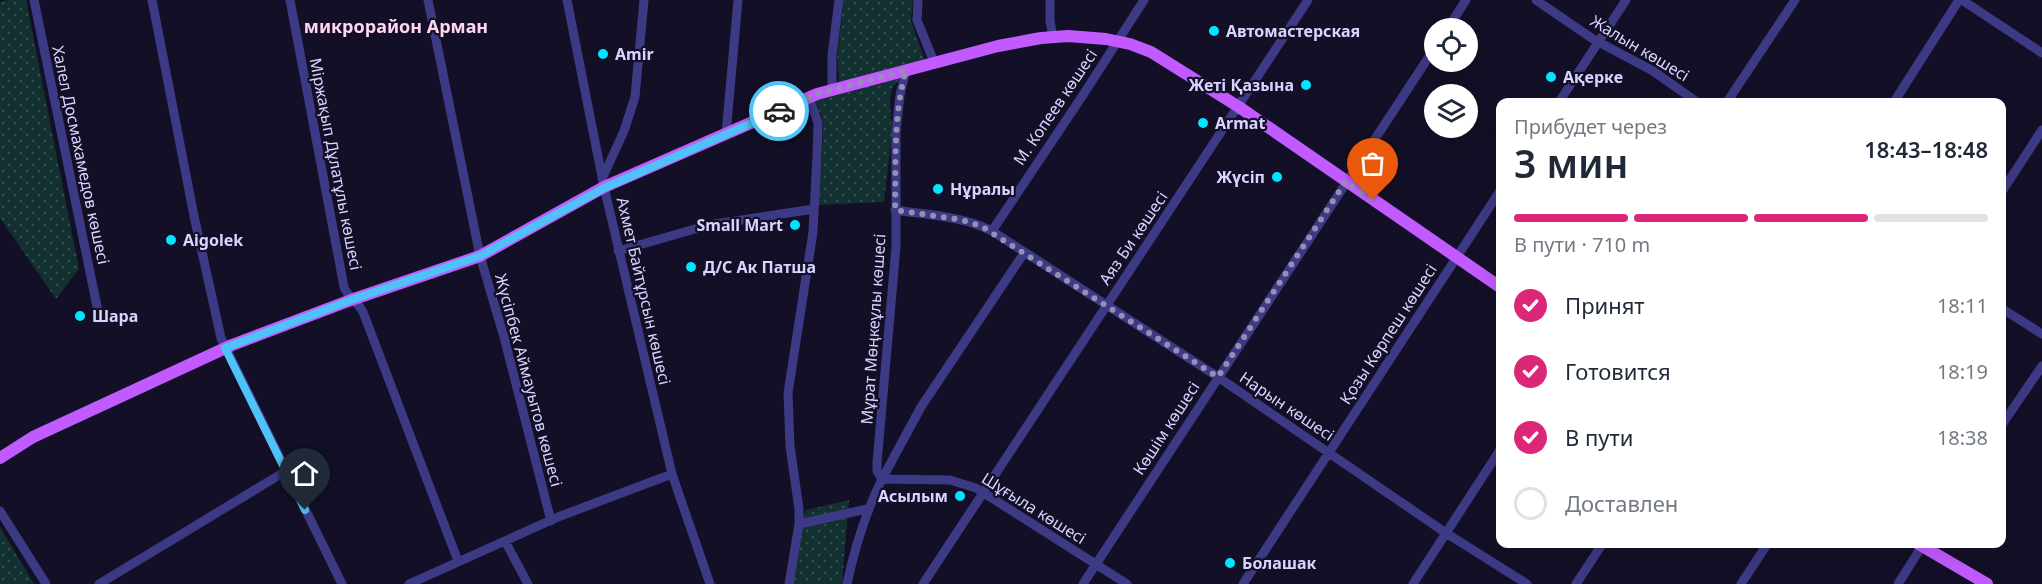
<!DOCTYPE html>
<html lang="ru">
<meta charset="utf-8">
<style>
:root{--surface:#fff;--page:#f6f6f7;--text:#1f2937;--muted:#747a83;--line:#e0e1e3;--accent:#db2777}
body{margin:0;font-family:"Noto Sans",sans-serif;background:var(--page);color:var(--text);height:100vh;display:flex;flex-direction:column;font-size:22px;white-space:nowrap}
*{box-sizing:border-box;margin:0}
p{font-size:20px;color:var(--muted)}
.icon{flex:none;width:33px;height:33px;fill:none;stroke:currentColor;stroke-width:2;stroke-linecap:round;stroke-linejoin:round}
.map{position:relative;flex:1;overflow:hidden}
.details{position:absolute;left:1496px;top:98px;width:510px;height:450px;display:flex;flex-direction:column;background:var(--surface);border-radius:12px;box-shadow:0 6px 24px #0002}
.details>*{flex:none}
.buttons{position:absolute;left:1424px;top:18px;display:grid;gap:12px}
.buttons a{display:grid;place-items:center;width:54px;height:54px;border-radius:50%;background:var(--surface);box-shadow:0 6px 24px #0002;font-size:30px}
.pin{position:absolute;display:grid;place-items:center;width:51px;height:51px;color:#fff;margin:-62px -26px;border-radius:50% 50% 50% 0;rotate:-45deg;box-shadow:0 0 6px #0007}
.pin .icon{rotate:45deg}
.courier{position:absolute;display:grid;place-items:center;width:60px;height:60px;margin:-30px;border:4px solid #4fc3f7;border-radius:50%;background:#fff;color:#222;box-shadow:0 2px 8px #0007}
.summary em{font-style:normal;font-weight:600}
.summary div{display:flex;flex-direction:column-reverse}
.summary{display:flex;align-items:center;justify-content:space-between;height:102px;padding:0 18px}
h1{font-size:39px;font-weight:600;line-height:45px}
.bar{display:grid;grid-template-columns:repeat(4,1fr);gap:9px 6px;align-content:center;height:72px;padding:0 18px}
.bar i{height:8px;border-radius:4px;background:var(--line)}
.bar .active{background:var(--accent)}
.bar p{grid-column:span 4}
ol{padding:0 18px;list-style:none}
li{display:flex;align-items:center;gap:18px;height:66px}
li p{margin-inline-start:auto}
li .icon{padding:6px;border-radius:50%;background:var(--accent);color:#fff;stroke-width:4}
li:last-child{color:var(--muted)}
li i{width:33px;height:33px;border:3px solid var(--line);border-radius:50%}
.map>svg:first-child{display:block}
</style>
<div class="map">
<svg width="2042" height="584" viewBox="0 0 2042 584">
<defs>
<pattern id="grass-dots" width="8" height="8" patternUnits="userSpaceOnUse" patternTransform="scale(1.5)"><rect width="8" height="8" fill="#12302f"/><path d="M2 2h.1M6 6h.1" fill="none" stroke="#344d4e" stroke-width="1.8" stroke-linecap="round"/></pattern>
</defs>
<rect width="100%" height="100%" fill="#130f26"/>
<path fill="url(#grass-dots)" d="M8,0H26L79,269L56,299L0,218V2Z
M844,0H913L911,21L925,60L839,83L837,56Z
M901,77L892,88L890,99L892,133L884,202L817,205L822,156L823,121L815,101Z
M849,500L842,584H789L799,524L806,510Z
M0,527L34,584H0Z"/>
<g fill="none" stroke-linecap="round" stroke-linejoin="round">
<path stroke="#3d3a85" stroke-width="9" d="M34,0L99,316
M152,0L194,216L221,338L342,584
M290,0L344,287C348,298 358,302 363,312L458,561
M428,0L480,256L504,337L551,521
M567,0L604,187L672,474L710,584
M918,0L917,20L934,62
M1050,0V21L1053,37
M1536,0L1593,39L1653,71L1697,102
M1962,0L2042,53
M1448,28L1466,0
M832,90V55L839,0
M1559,102L1626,0
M1727,102L1795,0
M1894,102L1959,0
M726,134L738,0
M602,179L624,131L635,97L644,0
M2001,193L2042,130
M895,210C927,215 963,216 992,231L1218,377L1446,533L1527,584
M992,231L1083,95L1144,0
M618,251L709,225L814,209
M1024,253L921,407L882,479L950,480L976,488L1127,584
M2001,308L2042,334
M2001,426L2042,366
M0,511L46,584
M799,524L867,509
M505,541L528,584
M99,584L286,471
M409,584L558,517L672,474
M789,584L799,524V509L790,446L788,393L813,232L817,155L818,123L809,98
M847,584C855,546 865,514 882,479L877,471V463L896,247V132L900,95L906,70
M923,584L1308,0
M1083,584L1434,49
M1243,584L1500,191
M1413,584L1500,450
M1576,584L1603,543
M1741,584L1768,543
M1898,584L1924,543"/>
<path stroke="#c25bff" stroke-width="12" d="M0,458L33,437L232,345L351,300L480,256L604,187L817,94L998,46L1041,38L1068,36L1106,39L1130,44L1151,52L1239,107L1500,287
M1917,543L1987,584"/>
</g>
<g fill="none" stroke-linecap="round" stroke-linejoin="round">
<path stroke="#948fb3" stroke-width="6" stroke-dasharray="0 10.8" d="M779,111L817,94L906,70C893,116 896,163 895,210L962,220L981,226L1218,377L1346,181L1373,200"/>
<path stroke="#4fc3f7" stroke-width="8" d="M305,510L225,348L351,300L480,256L604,188L779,111"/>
</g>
<g fill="#00e5ff" stroke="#130f26" stroke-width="2">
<circle cx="1214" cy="31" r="6"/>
<circle cx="603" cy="54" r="6"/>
<circle cx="1551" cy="77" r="6"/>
<circle cx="1306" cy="85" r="6"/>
<circle cx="1203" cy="123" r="6"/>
<circle cx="1277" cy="177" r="6"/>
<circle cx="938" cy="189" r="6"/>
<circle cx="795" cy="225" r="6"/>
<circle cx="171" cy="240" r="6"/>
<circle cx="691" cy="267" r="6"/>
<circle cx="80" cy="316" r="6"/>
<circle cx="960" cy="496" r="6"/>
<circle cx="1230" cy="563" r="6"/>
</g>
<g text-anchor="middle" stroke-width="4.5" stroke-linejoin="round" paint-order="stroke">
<g font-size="16" font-weight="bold" fill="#d9d4ff" stroke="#130f26" text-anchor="start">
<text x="1226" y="37">Автомастерская</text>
<text x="615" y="60">Amir</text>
<text x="1563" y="83">Ақерке</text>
<text x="1294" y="91" text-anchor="end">Жеті Қазына</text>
<text x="1215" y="129">Armat</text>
<text x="1265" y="183" text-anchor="end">Жүсіп</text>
<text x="950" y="195">Нұралы</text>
<text x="783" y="231" text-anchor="end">Small Mart</text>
<text x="183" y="246">Aigolek</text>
<text x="703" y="273">Д/С Ак Патша</text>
<text x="92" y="322">Шара</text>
<text x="948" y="502" text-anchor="end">Асылым</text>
<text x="1242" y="569">Болашак</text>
</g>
<g font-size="16" fill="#d9d4ff" stroke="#130f26">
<text transform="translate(1640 48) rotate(31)" y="6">Жалын көшесі</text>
<text transform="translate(1055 107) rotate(-56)" y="6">М. Копеев көшесі</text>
<text transform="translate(81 155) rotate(78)" y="6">Халел Досмахамедов көшесі</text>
<text transform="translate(336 164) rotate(79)" y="6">Міржақып Дұлатұлы көшесі</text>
<text transform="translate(1133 238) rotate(-56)" y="6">Аяз Би көшесі</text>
<text transform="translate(644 291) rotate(77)" y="6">Ахмет Байтұрсын көшесі</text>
<text transform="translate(873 329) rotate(-86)" y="6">Мұрат Мөңкеұлы көшесі</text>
<text transform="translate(1388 334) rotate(-57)" y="6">Қозы Көрпеш көшесі</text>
<text transform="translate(529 380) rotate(75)" y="6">Жүсіпбек Аймауытов көшесі</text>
<text transform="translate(1287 406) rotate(34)" y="6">Нарын көшесі</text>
<text transform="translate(1166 428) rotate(-57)" y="6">Көшім көшесі</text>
<text transform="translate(1034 508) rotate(32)" y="6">Шұғыла көшесі</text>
</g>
<g font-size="18" font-weight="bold" fill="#ffd6f0" stroke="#130f26">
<text x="396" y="33">микрорайон Арман</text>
</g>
</g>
</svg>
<div class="buttons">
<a><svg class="icon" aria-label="locate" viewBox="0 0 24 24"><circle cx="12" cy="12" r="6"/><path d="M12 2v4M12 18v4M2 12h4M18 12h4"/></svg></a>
<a><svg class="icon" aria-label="layers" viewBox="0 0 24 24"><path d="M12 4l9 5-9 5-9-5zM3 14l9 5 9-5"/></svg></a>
</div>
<div class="pin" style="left:1373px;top:200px;background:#ea580c"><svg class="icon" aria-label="bag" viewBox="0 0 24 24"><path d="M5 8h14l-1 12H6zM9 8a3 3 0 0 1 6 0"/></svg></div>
<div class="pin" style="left:305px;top:510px;background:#1f2937"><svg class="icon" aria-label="home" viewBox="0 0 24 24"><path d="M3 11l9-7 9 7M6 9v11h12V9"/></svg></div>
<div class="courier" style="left:779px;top:111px"><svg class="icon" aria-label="car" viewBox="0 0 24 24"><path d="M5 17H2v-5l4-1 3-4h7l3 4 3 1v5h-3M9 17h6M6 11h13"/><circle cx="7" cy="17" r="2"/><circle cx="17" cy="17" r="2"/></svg></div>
<section class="details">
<div class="summary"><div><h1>3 мин</h1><p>Прибудет через</p></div><em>18:43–18:48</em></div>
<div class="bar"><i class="active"></i><i class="active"></i><i class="active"></i><i></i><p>В пути · 710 m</p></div>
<ol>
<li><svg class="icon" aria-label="check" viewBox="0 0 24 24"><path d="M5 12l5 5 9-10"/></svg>Принят<p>18:11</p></li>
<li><svg class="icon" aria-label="check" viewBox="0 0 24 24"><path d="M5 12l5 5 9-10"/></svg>Готовится<p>18:19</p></li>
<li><svg class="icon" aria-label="check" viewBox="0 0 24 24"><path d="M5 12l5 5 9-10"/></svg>В пути<p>18:38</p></li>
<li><i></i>Доставлен</li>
</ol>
</section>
</div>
